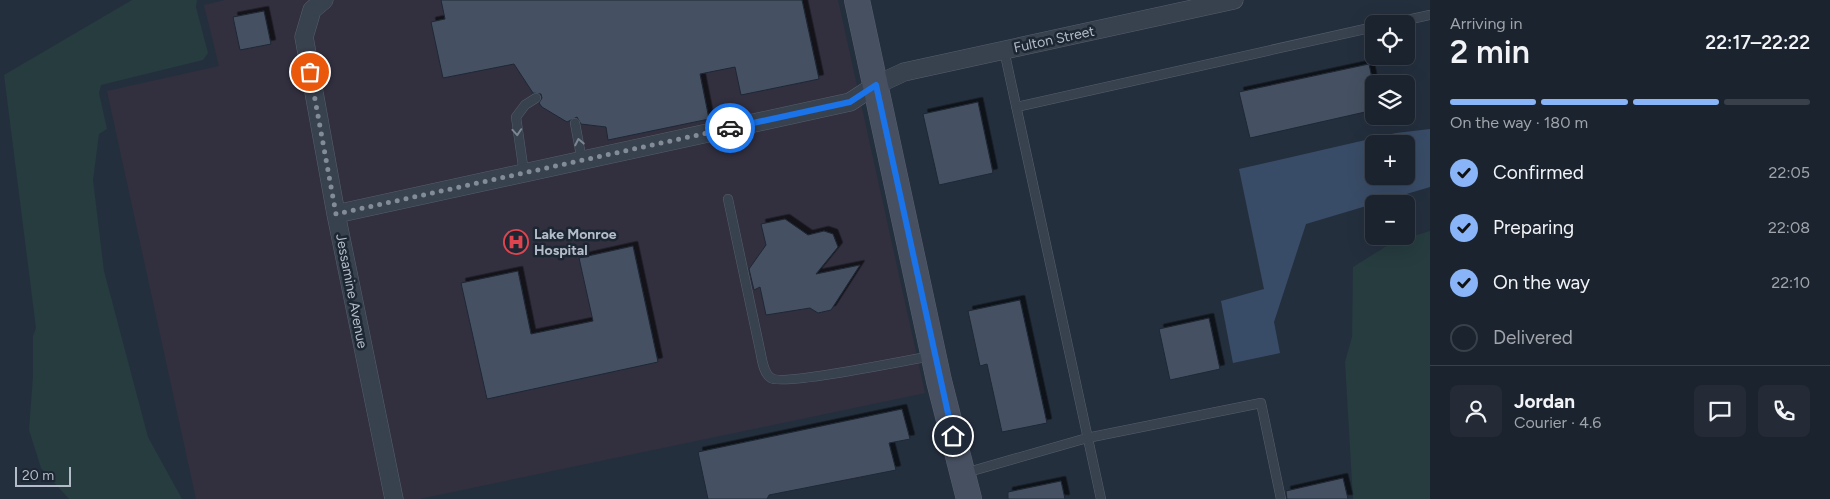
<!DOCTYPE html>
<meta charset="utf-8">
<style>
:root{--surface:#1b232e;--page:#242b36;--text:#f1f3f6;--muted:#a0a4aa;--line:#39404a;--accent:#8ab4f8}
body{margin:0;font-family:Figtree,sans-serif;background:var(--page);color:var(--text);height:100vh;display:flex;flex-direction:column;font-size:19px;white-space:nowrap}
*{box-sizing:border-box;margin:0}
p{font-size:16px;color:var(--muted)}
.icon{flex:none;width:28px;height:28px;fill:none;stroke:currentColor;stroke-width:2;stroke-linecap:round;stroke-linejoin:round}
.map{position:relative;flex:1;overflow:hidden}
.side{display:flex;flex-direction:column;background:var(--surface);width:400px}
.side>*{flex:none}
.tools{position:absolute;left:1365px;top:15px;display:grid;gap:10px}
.tools a{display:grid;place-items:center;width:50px;height:50px;border-radius:8px;background:var(--surface);box-shadow:0 5px 20px #0002,0 0 0 1px var(--line);font-size:25px}
.scale{position:absolute;left:15px;bottom:12px;width:56px;box-sizing:border-box;padding-left:5px;border:2px solid #b4bcc9;border-top:0;font-size:14px;line-height:18px;white-space:nowrap;color:#b4bcc9;-webkit-text-stroke:4px #1d2633;paint-order:stroke}
.pin{position:absolute;display:grid;place-items:center;width:42px;height:42px;color:#fff;margin:-21px;border:2px solid #fff;border-radius:50%;box-shadow:0 1px 5px #0007}
.courier{position:absolute;display:grid;place-items:center;width:50px;height:50px;margin:-25px;border:4px solid #1a73e8;border-radius:50%;background:#fff;color:#222;box-shadow:0 1px 6px #0007}
.headline em{font-style:normal;font-weight:600}
.headline div{display:flex;flex-direction:column-reverse}
.headline{display:flex;align-items:center;justify-content:space-between;height:85px;padding:0 20px}
h1{font-size:32px;font-weight:600;line-height:38px}
.bar{display:grid;grid-template-columns:repeat(4,1fr);gap:8px 5px;align-content:center;height:60px;padding:0 20px}
.bar i{height:6px;border-radius:4px;background:var(--line)}
.bar .on{background:var(--accent)}
.bar p{grid-column:span 4}
.line{display:flex;align-items:center;gap:12px;padding:0 20px;border-top:1px solid var(--line)}
.line div{flex:1}
.round{display:grid;place-items:center;flex:none;width:52px;height:52px;border-radius:8px;background:var(--page)}
ol{padding:0 20px;list-style:none}
li{display:flex;align-items:center;gap:15px;height:55px}
li p{margin-inline-start:auto}
li .icon{padding:5px;border-radius:50%;background:var(--accent);color:#111;stroke-width:4}
li:last-child{color:var(--muted)}
li i{width:28px;height:28px;border:2px solid var(--line);border-radius:50%}
main{display:flex;flex:1;min-height:0}
.map>svg:first-child{display:block}
</style>
<main>
<div class="map">
<svg width="1430" height="499" viewBox="0 0 1430 499">
<defs>
<filter id="shadow"><feDropShadow dx="4.5" dy="-4.5" stdDeviation="0" flood-color="#0009"/></filter>
</defs>
<rect width="100%" height="100%" fill="#242f3e"/>
<path fill="#32303f" d="M225,0H838L925,393L419,499H196L107,91L219,66L204,5Z"/>
<path fill="#263c3f" d="M132,0H197L196,7L208,53L203,60L101,85L99,93L107,129L99,134L93,180L104,271L148,437L182,499H69L41,468L29,430L33,376V336L36,328L4,75Z
M1430,231V499H1353L1345,362L1352,337L1353,267L1393,242Z"/>
<path fill="#394c67" fill-rule="evenodd" d="M1430,129V187L1306,224L1274,322L1280,353L1233,363L1221,301L1264,289L1239,169L1396,133ZM1374,144H1406V176H1374Z"/>
<path fill="#455162" stroke="#1f2835" filter="url(#shadow)" d="M441,0H802L819,79L741,95L735,67L700,74L709,119L608,140L606,127L581,124L577,117L567,122L542,107L539,103L542,98L541,94L533,93L514,64L443,78L431,22L445,19Z
M264,11L271,44L240,50L233,17Z
M1369,64L1374,88V110L1250,138L1239,92Z
M978,102L993,173L939,185L923,114Z
M785,219L808,235L824,231L833,234L838,247L816,274L860,265L831,310L818,313L810,308L766,315L760,287L754,290L749,269L766,245L761,224Z
M633,246L658,362L487,399L461,283L518,271L531,334L593,321L579,258Z
M1020,300L1047,423L1002,432L987,364L980,366L968,311Z
M1209,318L1220,369L1170,380L1159,329Z
M902,409L910,439L889,443L896,470L769,495L767,499H708L698,452Z
M1343,478L1348,499H1287L1286,491Z
M1061,481L1065,499H1008V492Z"/>
<g fill="none" stroke-linecap="round" stroke-linejoin="round">
<defs>
<path id="lane" d="M1389,24L1430,15
M1004,50L1101,499
M1016,107L1374,27
M575,123L582,161
M524,173L516,117L525,105L536,98
M728,199L760,350C762,359 763,373 771,378C782,386 909,360 931,356
M965,473L1087,438L1261,403L1281,499"/>
<path id="street" d="M324,0L312,10L304,37L336,214L394,499
M336,214L850,102L876,85L904,72L1234,0"/>
<path id="secondary" d="M857,0L939,381L969,499"/>
</defs>
<use href="#lane" stroke="#565f6c" stroke-width="10"/>
<use href="#street" stroke="#565f6c" stroke-width="19"/>
<use href="#secondary" stroke="#565f6c" stroke-width="26"/>
<use href="#lane" stroke="#38414e" stroke-width="9"/>
<use href="#street" stroke="#38414e" stroke-width="18"/>
<use href="#secondary" stroke="#465061" stroke-width="25"/>
</g>
<defs><path id="oneway-chevron" d="M-2-3.5L2.5 0L-2 3.5" fill="none" stroke-width="1.6" stroke-linecap="round" stroke-linejoin="round" transform="scale(1.25)"/></defs>
<g stroke="#7c8592">
<use href="#oneway-chevron" transform="translate(517 132) rotate(86)"/>
<use href="#oneway-chevron" transform="translate(579 142) rotate(-101)"/>
</g>
<g fill="none" stroke-linecap="round" stroke-linejoin="round">
<path stroke="#828b98" stroke-width="5" stroke-dasharray="0 9" d="M310,72L336,214L730,128"/>
<path stroke="#1a73e8" stroke-width="6" d="M730,128L850,102L876,85L953,436"/>
</g>
<defs>
<symbol id="hospital-ring" viewBox="-11 -11 22 22"><circle r="9.5" fill="#1d2633" stroke="#e0444e" stroke-width="1.5"/><path d="M-5-5h3v3.5h4V-5h3V5h-3V1.5h-4V5h-3Z" fill="#e0444e"/></symbol>
</defs>
<g fill-rule="evenodd">
<use href="#hospital-ring" x="502" y="228" width="28" height="28"/>
</g>
<g text-anchor="middle" stroke-width="5" stroke-linejoin="round" paint-order="stroke">
<g font-size="14" fill="#b4bcc9" stroke="#1d2633">
<text transform="translate(1054 39) rotate(-12)" y="5">Fulton Street</text>
<text transform="translate(352 291) rotate(79)" y="5">Jessamine Avenue</text>
</g>
<g font-size="14" font-weight="bold" fill="#b4bcc9" stroke="#1d2633" text-anchor="start">
<text x="534" y="239">Lake Monroe<tspan x="534" dy="16">Hospital</tspan></text>
</g>
</g>
</svg>
<div class="tools">
<a><svg class="icon" aria-label="locate" viewBox="0 0 24 24"><circle cx="12" cy="12" r="6"/><path d="M12 2v4M12 18v4M2 12h4M18 12h4"/></svg></a>
<a><svg class="icon" aria-label="layers" viewBox="0 0 24 24"><path d="M12 4l9 5-9 5-9-5zM3 14l9 5 9-5"/></svg></a>
<a>+</a>
<a>−</a>
</div>
<div class="scale">20 m</div>
<div class="pin" style="left:310px;top:72px;background:#ea580c"><svg class="icon" aria-label="bag" viewBox="0 0 24 24"><path d="M5 8h14l-1 12H6zM9 8a3 3 0 0 1 6 0"/></svg></div>
<div class="pin" style="left:953px;top:436px;background:#1f2937"><svg class="icon" aria-label="home" viewBox="0 0 24 24"><path d="M3 11l9-7 9 7M6 9v11h12V9"/></svg></div>
<div class="courier" style="left:730px;top:128px"><svg class="icon" aria-label="car" viewBox="0 0 24 24"><path d="M5 17H2v-5l4-1 3-4h7l3 4 3 1v5h-3M9 17h6M6 11h13"/><circle cx="7" cy="17" r="2"/><circle cx="17" cy="17" r="2"/></svg></div>
</div>
<section class="side">
<div class="headline"><div><h1>2 min</h1><p>Arriving in</p></div><em>22:17–22:22</em></div>
<div class="bar"><i class="on"></i><i class="on"></i><i class="on"></i><i></i><p>On the way · 180 m</p></div>
<ol>
<li><svg class="icon" aria-label="check" viewBox="0 0 24 24"><path d="M5 12l5 5 9-10"/></svg>Confirmed<p>22:05</p></li>
<li><svg class="icon" aria-label="check" viewBox="0 0 24 24"><path d="M5 12l5 5 9-10"/></svg>Preparing<p>22:08</p></li>
<li><svg class="icon" aria-label="check" viewBox="0 0 24 24"><path d="M5 12l5 5 9-10"/></svg>On the way<p>22:10</p></li>
<li><i></i>Delivered</li>
</ol>
<div class="line" style="height:90px"><a class="round"><svg class="icon" aria-label="person" viewBox="0 0 24 24"><circle cx="12" cy="8" r="4"/><path d="M4 21q1-7 8-7t8 7"/></svg></a><div><b>Jordan</b><p>Courier · 4.6</p></div><a class="round"><svg class="icon" aria-label="chat" viewBox="0 0 24 24"><path d="M4 5h16v11H9l-5 4z"/></svg></a><a class="round"><svg class="icon" aria-label="phone" viewBox="0 0 24 24"><path d="M5 4h4l2 5-3 2q2 4 5 5l2-3 5 2v4C11 20 4 13 5 4z"/></svg></a></div>
</section>
</main>
